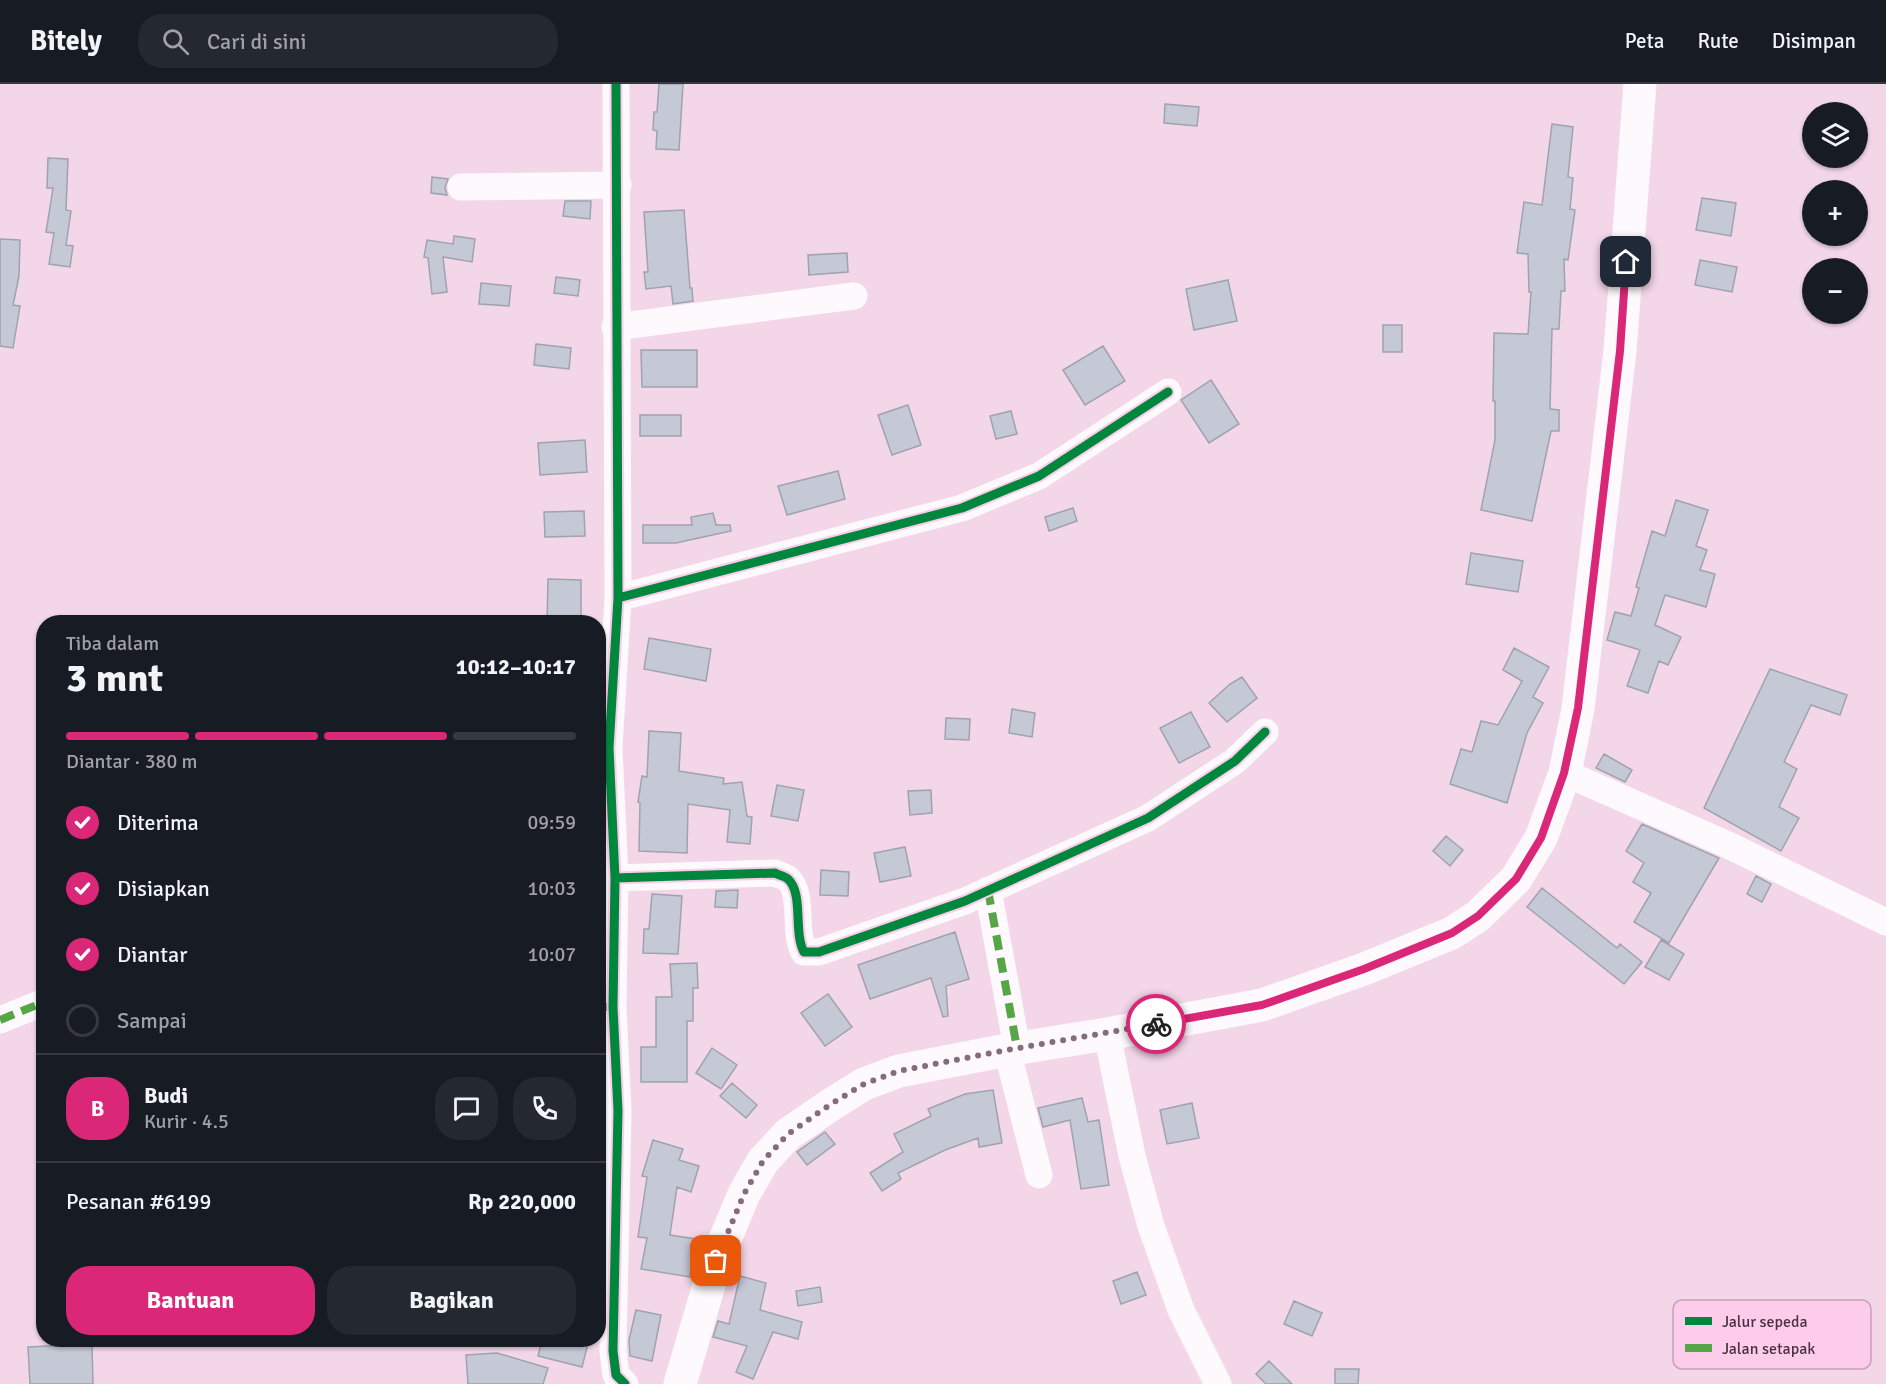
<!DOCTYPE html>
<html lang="id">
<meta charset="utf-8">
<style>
:root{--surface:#171b24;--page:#242831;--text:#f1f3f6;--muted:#9ea1a6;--line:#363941;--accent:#db2777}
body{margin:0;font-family:Signika,sans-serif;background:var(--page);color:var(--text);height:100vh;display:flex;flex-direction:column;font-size:22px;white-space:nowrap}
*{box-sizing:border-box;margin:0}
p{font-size:20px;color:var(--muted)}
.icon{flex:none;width:33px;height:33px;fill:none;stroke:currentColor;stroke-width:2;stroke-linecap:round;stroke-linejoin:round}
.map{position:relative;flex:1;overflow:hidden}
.panel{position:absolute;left:36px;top:531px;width:570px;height:732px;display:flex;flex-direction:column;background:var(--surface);border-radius:24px;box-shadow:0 2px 4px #0004}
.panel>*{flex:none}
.buttons{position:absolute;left:1802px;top:18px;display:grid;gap:12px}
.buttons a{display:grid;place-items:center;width:66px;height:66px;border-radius:50%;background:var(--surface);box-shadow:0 2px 4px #0004;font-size:30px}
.pin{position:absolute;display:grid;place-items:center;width:51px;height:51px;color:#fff;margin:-26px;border-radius:12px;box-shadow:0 3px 9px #0006}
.courier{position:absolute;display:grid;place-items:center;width:60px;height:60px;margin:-30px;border:4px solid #db2777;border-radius:50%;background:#fff;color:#222;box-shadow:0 2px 8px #0007}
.summary em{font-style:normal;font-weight:800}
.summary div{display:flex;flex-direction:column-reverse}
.summary{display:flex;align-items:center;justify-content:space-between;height:102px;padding:0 30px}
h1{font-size:39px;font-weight:800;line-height:45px}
.bar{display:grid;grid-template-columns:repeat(4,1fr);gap:9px 6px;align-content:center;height:72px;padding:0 30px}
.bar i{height:8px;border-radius:4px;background:var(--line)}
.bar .on{background:var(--accent)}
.bar p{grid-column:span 4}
.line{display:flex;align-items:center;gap:15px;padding:0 30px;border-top:2px solid var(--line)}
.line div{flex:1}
.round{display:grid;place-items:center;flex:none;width:63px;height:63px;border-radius:24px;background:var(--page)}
ol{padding:0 30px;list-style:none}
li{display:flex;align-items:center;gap:18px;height:66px}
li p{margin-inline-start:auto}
li .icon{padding:6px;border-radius:50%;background:var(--accent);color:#fff;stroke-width:4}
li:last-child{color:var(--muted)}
li i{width:33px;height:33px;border:3px solid var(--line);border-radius:50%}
.cta{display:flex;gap:12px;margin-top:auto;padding:12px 30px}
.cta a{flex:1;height:69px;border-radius:24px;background:var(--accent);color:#fff;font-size:24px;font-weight:800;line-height:69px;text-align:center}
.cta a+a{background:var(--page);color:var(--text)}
header{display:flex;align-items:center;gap:36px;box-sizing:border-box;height:84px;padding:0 30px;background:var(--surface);border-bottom:2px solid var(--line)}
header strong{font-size:28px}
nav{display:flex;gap:33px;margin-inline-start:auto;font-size:21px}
.search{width:420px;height:54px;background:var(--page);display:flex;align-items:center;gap:15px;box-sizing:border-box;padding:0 21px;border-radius:24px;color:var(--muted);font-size:22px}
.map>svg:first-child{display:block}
</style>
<header>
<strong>Bitely</strong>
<div class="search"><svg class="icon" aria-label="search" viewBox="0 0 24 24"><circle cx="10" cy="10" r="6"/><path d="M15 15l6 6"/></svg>Cari di sini</div>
<nav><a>Peta</a><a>Rute</a><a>Disimpan</a></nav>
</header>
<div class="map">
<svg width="1886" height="1300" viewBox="0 0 1886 1300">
<rect width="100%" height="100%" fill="#f3d7e8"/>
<path fill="#c5c8d5" stroke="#9fa2af" stroke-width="1.5" d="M659,0H683L679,66L656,65L657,47L653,46L654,28H657Z
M1165,20L1199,23L1197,42L1164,39Z
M1552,40L1573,43L1568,93L1573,94L1570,125L1575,126L1568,176L1564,175L1565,207H1561L1559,245H1552L1550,325L1559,326V347H1551L1532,437L1481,426L1495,356V317H1493L1494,249L1528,250L1531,208H1529L1528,170L1517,169L1524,118L1542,121Z
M48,74L68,75L66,126L71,127L66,161L73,162L70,183L49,180L54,149L46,148L53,104H47Z
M432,93L448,95L445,103L447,111L431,109Z
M1702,114L1736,119L1731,152L1696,146Z
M565,117H591L590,135L563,132Z
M684,126L690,204H692L693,217L673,220L671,202L646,205L644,188H648L644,128Z
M454,152L475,155L472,178L443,173L447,208L432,210L428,174L424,173L427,156L453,160Z
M0,155L20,156L19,192L13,221L20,222L13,264L0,262Z
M847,169L848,188L809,191L808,171Z
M1700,176L1737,183L1732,208L1695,201Z
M556,193L580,196L578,212L554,209Z
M1228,196L1237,237L1194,246L1186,205Z
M481,199L511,202L509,222L479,220Z
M1383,241H1402V268H1383Z
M536,260L571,264L569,285L534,281Z
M1103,262L1125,297L1085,321L1063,286Z
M641,266H697V303H642Z
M1211,296L1239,340L1209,359L1181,316Z
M908,321L921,361L892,371L878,331Z
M1011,327L1017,350L996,355L990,332Z
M640,331H681V352H640Z
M585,356L587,388L540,391L538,359Z
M838,387L845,415L787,431L778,402Z
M1676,416L1708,426L1696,462L1707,466L1700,486L1715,490L1706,523L1665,511L1655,541L1681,553L1668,581L1659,577L1648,609L1627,602L1640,566L1607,556L1615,528L1631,532L1639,504L1636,503L1652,447L1665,452Z
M1073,424L1077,437L1049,447L1045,433Z
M584,427L585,452L545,453L544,428Z
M713,429L716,441H730L731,447L676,459H643V441H692L691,433Z
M1471,469L1523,477L1518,508L1466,500Z
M548,495L581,496V538H547Z
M649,554L711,565L706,597L644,585Z
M1514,564L1549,583L1533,613L1543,619L1527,649L1507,719L1450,700L1461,665L1472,668L1481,637L1498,641L1522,597L1503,586Z
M1770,585L1847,611L1840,631L1811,621L1784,678L1797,685L1779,723L1799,734L1781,767L1704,724Z
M1242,593L1257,614L1227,638L1209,619L1230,600Z
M1012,625L1035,629L1032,653L1009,649Z
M1191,628L1210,663L1179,679L1160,644Z
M946,634L970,635L969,656L945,655Z
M649,647L681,649L679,687L724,694L723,700L742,698L747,732L752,733L750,760L727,758L730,726L688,720L687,769L639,767L640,719L638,718L642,692L647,693Z
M1604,670L1632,686L1625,698L1596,684Z
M777,701L804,706L798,737L771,732Z
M931,706L932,729L910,731L908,707Z
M1642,740L1719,774L1669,859L1634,838L1651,809L1633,798L1644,779L1626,767Z
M1446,752L1463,766L1450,782L1433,767Z
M905,763L911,792L880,798L874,769Z
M821,786L849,788L848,812L820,811Z
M1756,792L1771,800L1762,818L1747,810Z
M1542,804L1617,864L1620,860L1642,878L1624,900L1527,823Z
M738,806L737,824L715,823L716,807Z
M652,810L682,812L678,870L643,869L644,845H649Z
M955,848L969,895L946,902L948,932L943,933L931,894L870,915L858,881Z
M1661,856L1684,870L1669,896L1645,883Z
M697,879L698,904H693V937H687V998H641V963H656V913H672L670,880Z
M828,910L852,943L825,962L801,929Z
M712,964L737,981L721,1005L696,989Z
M732,999L757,1021L746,1034L720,1012Z
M993,1006L1002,1059L979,1063L978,1054L945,1066L898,1089L901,1095L882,1107L870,1089L903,1068L894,1050L931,1032L928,1025L965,1010Z
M1082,1014L1088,1038L1099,1036L1109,1101L1081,1105L1070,1036L1043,1043L1038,1024Z
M1192,1019L1199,1054L1167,1060L1160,1026Z
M825,1048L835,1060L807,1081L797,1068Z
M653,1056L683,1065L679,1076L699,1082L691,1108L677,1103L670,1151L696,1155L690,1193L641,1185L647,1154L638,1153L647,1093L642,1092Z
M1137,1188L1146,1211L1121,1220L1113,1197Z
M740,1192L766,1199L760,1226L802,1238L798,1255L773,1248L753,1295L736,1288L747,1262L713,1253L718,1237L729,1240Z
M820,1203L822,1218L798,1222L796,1207Z
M1294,1217L1322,1229L1312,1252L1284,1240Z
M636,1226L661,1231L652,1277L630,1272L629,1256Z
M542,1256H589L582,1283L538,1272Z
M68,1261H92L93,1300H30L28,1263Z
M497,1269L548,1284L543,1300H468L466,1271Z
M1269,1277L1292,1300H1266L1256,1290Z
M1335,1285H1359L1358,1300H1335Z"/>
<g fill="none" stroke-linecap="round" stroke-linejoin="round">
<path stroke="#fdf9fc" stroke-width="27" d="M616,0L618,514L609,664L615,794L613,923L618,1027L613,1267L616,1291L625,1300
M461,103L618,101
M615,243L854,212
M618,514L962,424L1039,392L1168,308
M1565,689L1726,760L1886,838
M615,794L775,789C778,791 785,792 788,795C804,810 793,848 804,868H819L965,817L1148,734L1235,677L1265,648
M988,806L1017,964
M0,936L44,918
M1107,950L1132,1072L1151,1142L1181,1226L1218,1300
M1007,966L1039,1091"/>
<path stroke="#fdf9fc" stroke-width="33" d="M680,1300L716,1177L744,1110L763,1077L788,1050L832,1020L864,1000L899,987L1007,966L1107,950L1262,921L1364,885L1452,849L1478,832L1516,795L1541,754L1565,689L1578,625L1620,267L1640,0"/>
<path stroke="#56a546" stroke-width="8" stroke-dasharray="15 8" stroke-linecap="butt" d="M988,806L1017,964
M598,923H613
M0,936L44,918"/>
<defs>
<path id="cycleway" d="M616,0L618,514L609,664L615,794L613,923L618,1027L613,1267L616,1291L625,1300
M618,514L962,424L1039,392L1168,308
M615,794L775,789C778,791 785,792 788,795C804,810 793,848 804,868H819L965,817L1148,734L1235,677L1265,648"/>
</defs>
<use href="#cycleway" stroke="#fecceb" stroke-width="13"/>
<use href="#cycleway" stroke="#00873e" stroke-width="9"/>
</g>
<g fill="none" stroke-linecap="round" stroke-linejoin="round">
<path stroke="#866c7b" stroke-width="6" stroke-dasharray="0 10.8" d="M716,1177L744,1110L763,1077L788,1050L831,1020L864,1000L899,987L1007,966L1156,940"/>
<path stroke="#db2777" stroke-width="8" d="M1156,940L1262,921L1364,885L1452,849L1478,832L1516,795L1541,754L1564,689L1578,624L1620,267L1626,178"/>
</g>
<rect x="1673" y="1216" width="198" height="69" rx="9" fill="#fecceb" stroke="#c89eb8" stroke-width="1.5"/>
<rect x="1685" y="1233" width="27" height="8" fill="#00873e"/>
<rect x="1685" y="1260" width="27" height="8" fill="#56a546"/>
<g font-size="16" fill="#4b3241">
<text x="1722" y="1243">Jalur sepeda</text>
<text x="1722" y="1270">Jalan setapak</text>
</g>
</svg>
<div class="buttons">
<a><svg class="icon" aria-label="layers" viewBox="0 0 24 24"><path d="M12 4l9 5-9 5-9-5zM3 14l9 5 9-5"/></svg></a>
<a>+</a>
<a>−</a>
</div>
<div class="pin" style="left:716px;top:1177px;background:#ea580c"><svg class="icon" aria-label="bag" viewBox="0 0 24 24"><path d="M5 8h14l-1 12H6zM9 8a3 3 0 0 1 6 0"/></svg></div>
<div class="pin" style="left:1626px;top:178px;background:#1f2937"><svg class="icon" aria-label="home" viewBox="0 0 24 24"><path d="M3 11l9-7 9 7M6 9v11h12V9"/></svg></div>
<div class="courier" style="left:1156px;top:940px"><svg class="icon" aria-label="bike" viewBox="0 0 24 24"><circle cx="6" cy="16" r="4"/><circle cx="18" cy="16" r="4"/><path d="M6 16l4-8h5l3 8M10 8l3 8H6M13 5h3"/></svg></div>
<section class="panel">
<div class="summary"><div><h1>3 mnt</h1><p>Tiba dalam</p></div><em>10:12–10:17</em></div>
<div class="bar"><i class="on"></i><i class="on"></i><i class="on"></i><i></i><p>Diantar · 380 m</p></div>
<ol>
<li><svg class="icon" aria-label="check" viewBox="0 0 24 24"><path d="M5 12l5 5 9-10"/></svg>Diterima<p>09:59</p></li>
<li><svg class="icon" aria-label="check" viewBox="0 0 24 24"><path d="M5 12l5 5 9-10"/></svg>Disiapkan<p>10:03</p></li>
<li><svg class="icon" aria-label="check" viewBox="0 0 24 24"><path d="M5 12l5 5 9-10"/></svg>Diantar<p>10:07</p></li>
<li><i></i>Sampai</li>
</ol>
<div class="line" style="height:108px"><b class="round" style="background:var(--accent);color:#fff">B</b><div><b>Budi</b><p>Kurir · 4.5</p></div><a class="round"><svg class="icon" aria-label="chat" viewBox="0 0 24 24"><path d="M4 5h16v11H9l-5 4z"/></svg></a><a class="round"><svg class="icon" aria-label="phone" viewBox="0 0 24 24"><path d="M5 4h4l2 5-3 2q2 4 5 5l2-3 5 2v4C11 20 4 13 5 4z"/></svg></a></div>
<div class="line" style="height:78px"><div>Pesanan #6199</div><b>Rp 220,000</b></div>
<div class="cta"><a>Bantuan</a><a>Bagikan</a></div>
</section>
</div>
